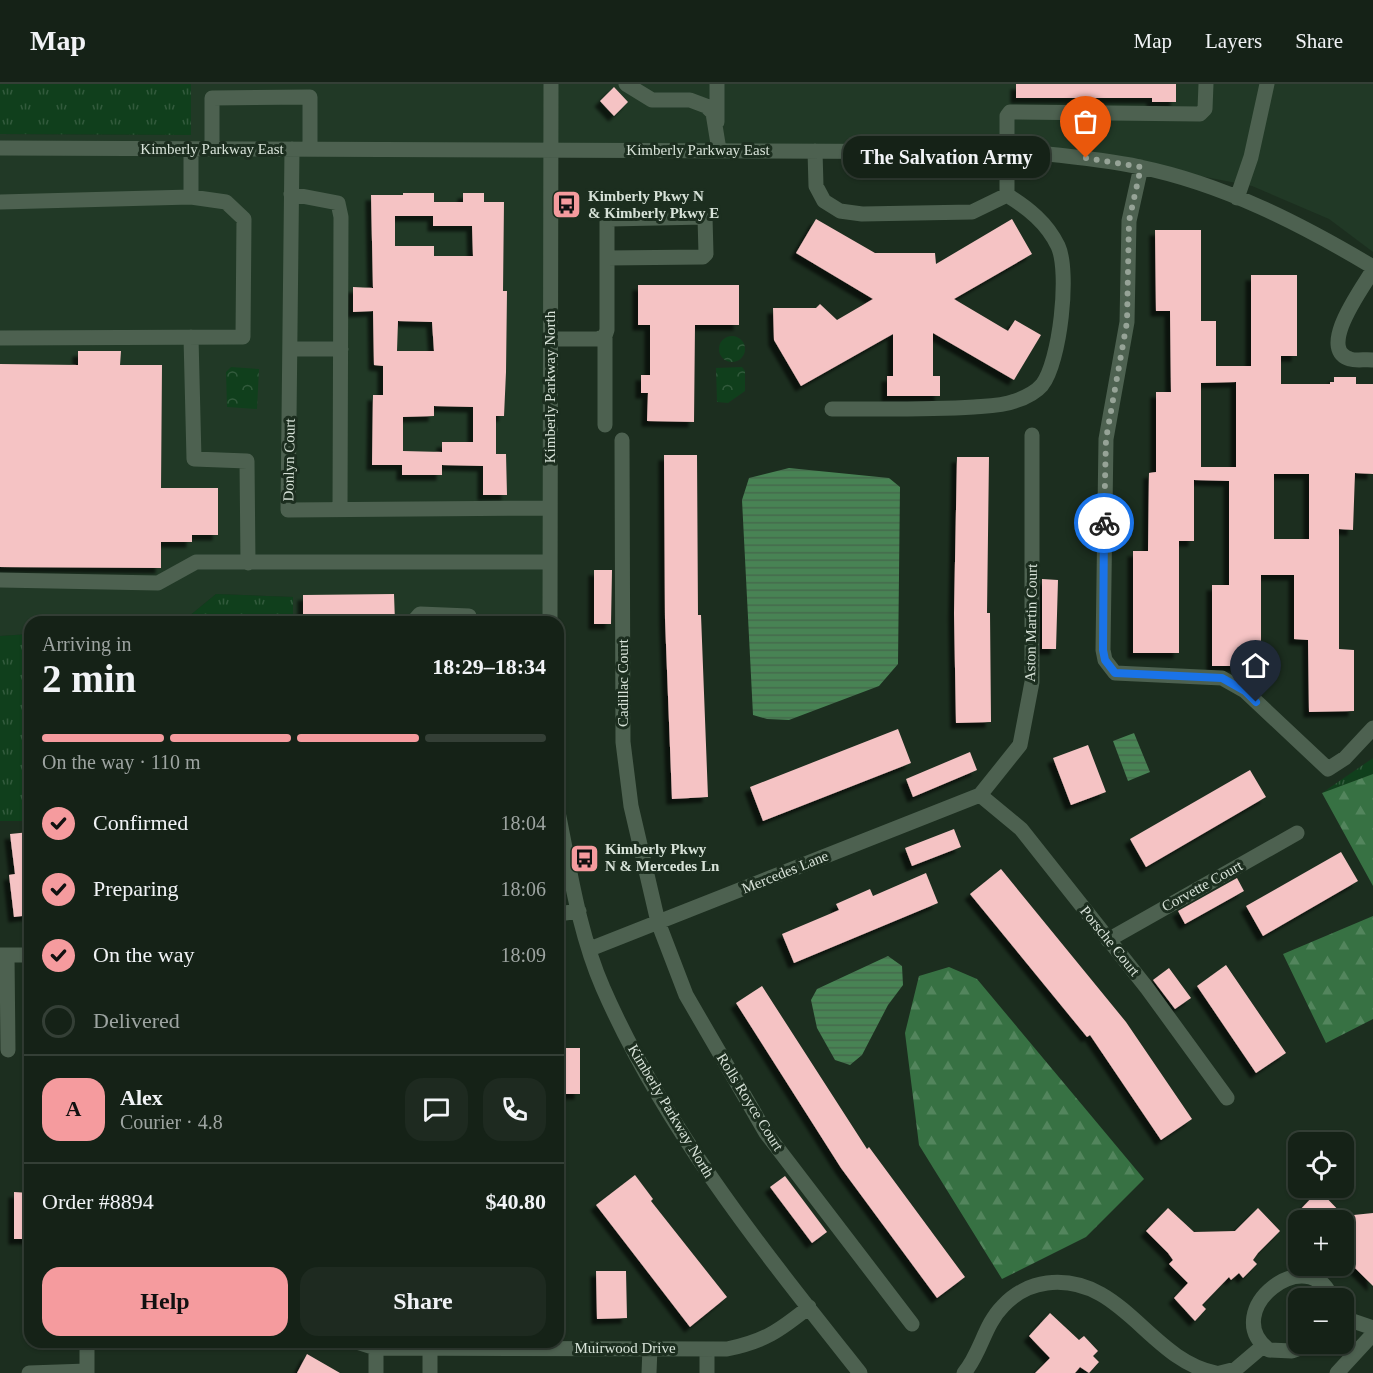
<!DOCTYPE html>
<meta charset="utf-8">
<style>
:root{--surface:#152217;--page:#1e2a20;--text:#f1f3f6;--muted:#9da4a1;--line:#343f36;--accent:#f59b9e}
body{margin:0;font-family:"Times New Roman",serif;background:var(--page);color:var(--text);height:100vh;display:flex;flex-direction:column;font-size:22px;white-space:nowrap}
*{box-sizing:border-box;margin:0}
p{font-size:20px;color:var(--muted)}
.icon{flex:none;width:33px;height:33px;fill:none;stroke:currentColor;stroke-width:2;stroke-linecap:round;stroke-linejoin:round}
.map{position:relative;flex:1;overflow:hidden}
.panel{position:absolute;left:24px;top:532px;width:540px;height:732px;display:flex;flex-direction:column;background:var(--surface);border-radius:18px;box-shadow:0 2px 4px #0004,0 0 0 2px var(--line)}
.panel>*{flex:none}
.controls{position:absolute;left:1288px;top:1048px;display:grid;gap:12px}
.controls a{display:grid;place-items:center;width:66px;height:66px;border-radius:12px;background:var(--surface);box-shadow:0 2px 4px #0004,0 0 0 2px var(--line);font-size:30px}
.pin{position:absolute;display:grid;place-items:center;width:51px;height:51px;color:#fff;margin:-62px -26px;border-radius:50% 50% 50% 0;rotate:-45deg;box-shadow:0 0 6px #0007}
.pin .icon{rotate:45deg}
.courier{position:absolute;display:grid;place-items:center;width:60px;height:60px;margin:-30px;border:4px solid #1a73e8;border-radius:50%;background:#fff;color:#222;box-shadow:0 2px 8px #0007}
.bubble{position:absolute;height:42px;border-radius:18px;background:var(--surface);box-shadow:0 2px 4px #0004,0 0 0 2px var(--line);font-size:20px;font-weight:700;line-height:42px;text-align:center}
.summary em{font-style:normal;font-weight:700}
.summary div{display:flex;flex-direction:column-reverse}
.summary{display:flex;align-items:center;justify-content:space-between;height:102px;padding:0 18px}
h1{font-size:39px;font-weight:700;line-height:45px}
.bar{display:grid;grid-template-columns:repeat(4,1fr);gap:9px 6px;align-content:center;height:72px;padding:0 18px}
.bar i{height:8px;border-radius:4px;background:var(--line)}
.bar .selected{background:var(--accent)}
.bar p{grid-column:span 4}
.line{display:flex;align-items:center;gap:15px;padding:0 18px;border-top:2px solid var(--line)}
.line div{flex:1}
.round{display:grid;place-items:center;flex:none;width:63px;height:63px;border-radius:18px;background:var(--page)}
ol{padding:0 18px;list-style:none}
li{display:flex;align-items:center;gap:18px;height:66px}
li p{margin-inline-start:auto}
li .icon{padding:6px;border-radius:50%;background:var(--accent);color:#111;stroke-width:4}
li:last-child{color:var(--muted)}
li i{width:33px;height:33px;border:3px solid var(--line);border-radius:50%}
.button{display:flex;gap:12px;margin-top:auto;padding:12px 18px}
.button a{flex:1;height:69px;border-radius:18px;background:var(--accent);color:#111;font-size:24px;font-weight:700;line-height:69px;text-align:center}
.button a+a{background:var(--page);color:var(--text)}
header{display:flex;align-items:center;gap:36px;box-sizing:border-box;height:84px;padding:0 30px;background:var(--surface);border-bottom:2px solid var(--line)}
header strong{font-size:28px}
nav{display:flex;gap:33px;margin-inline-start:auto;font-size:21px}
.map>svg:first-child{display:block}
</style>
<header>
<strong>Map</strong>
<nav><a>Map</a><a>Layers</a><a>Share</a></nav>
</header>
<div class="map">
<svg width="1373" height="1289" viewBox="0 0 1373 1289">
<defs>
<pattern id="grass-tufts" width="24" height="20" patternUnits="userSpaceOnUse" patternTransform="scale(1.5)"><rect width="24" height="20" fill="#103f1c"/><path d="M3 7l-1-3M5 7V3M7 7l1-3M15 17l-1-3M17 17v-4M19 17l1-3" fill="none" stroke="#325a3c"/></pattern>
<pattern id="forest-firs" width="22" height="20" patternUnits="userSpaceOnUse" patternTransform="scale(1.5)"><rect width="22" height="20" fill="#377143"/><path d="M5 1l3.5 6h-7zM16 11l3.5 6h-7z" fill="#53855d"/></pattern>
<pattern id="park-crowns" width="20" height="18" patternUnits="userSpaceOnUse" patternTransform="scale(1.5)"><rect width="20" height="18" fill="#103f1c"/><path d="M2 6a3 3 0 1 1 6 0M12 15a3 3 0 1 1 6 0" fill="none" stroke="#325a3c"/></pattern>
<pattern id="water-rules" width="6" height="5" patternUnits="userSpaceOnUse" patternTransform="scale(1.5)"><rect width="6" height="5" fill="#488354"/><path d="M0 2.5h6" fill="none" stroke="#456a4c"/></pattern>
<filter id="shadow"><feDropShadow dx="-5.5" dy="5.5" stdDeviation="1.5" flood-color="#0009"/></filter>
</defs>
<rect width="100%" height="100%" fill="#1c2e1f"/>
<path fill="#213926" d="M191,0H1373V168L1329,135L1252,102L1101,73L549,66L550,538H293V513L216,510L182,538H30V550L0,552V50L191,51Z"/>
<path fill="url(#grass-tufts)" d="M0,0H191V51L0,50Z
M216,510L293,513V538H177H182Z
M30,550V737H0V552Z
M1373,674V690L1322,709Z"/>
<path fill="url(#forest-firs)" d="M1373,690V802L1322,709Z
M1373,832V935L1326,959L1283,870Z
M949,883L977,895L1144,1095L1086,1153L1002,1195L919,1061L905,949L919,892Z"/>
<path fill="url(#park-crowns)" d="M719 265a13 13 0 1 1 26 0a13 13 0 1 1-26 0Z
M231,283L259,285L257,325L227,323L226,288Z
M742,283L745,287V307L728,319L717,318L716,284Z"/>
<path fill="url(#water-rules)" d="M789,384L889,394L900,403L898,580L879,602L789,636L767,635L753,631L742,416L749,394Z
M1134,649L1150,688L1128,697L1113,657Z
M888,872L902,882L903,901L888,921L862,971L850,981L835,976L817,944L811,916L817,905Z"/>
<path fill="#f5c3c4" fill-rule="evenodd" filter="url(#shadow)" d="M1016,0H1176V18H1152V14H1016Z
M614,3L628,18L614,32L600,17Z
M403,109H434V118H463V109H484V118H504L503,207H507L506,288L504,332H496V370H506L507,411H483V382L442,381V391H402V381H372L373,311H383V282L374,281L373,227L353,228V203L373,204L371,111H403ZM395,132H433V142H472L473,172H434V162H395ZM398,237L432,238L434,267H397ZM434,322L473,323V358H442V368L403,367V333L434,332Z
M816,135L875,169H935L936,180L1012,135L1032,170L954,215L1008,247L1015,236L1041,251L1014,296L933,249V292H940V312H887V292H893V250L801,302L774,256L773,224H816L820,220L837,236L873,215L796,169Z
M1155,146H1201V237H1216V282H1251V191H1297V272H1281V300H1330V298H1334V293H1356V300H1373V390L1355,389L1353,446L1339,445V565L1354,566V627L1309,628L1308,556L1294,555V491H1261V582H1212V501H1229V397L1194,396V457H1179V569H1133V467H1148L1149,389L1156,388V308H1171L1170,227H1156ZM1236,298V383H1201V299ZM1274,390H1309V455H1274Z
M638,201H739V241H695L694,338L647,337L648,309H641V291H650V241H638Z
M78,267H121L120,281H162L161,404H218V451H192V458H161V484L0,483V280L78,281Z
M664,371H697L698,531H701L708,713L672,715L665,535Z
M957,373H989L987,529H990L991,638L956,639L954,529Z
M594,486H612L611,540H594Z
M1042,495L1058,496L1056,565H1042Z
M394,510L395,538H303V511Z
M898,645L911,679L763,737L750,703Z
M1088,661L1106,708L1071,721L1053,674Z
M970,668L977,686L913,713L906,695Z
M1250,686L1266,713L1146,783L1130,755Z
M954,745L961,763L912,782L905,764Z
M30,748V831L14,833L9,791L15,790L10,750Z
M1341,768L1358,797L1263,852L1246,822Z
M1001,785L1126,938L1192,1035L1161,1056L1090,951L1087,953L970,810Z
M926,789L938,819L794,879L782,850L839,826L836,820L870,805L873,812Z
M1237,794L1244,807L1185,840L1178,827Z
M1226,881L1286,969L1256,989L1197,902Z
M1169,884L1191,914L1175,925L1153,896Z
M762,902L867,1065L869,1063L965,1193L937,1214L841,1084L736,919Z
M558,964H580V1010H558Z
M635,1091L653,1115L651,1117L727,1213L690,1243L596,1121Z
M785,1092L827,1148L812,1159L770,1103Z
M1319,1106L1344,1132L1373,1129V1202L1344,1173V1137H1305L1297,1129Z
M14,1108L30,1109V1155H14Z
M1168,1124L1194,1148L1235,1147L1258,1124L1280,1147L1258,1169L1253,1176L1257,1180L1243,1194L1239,1189L1231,1196L1229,1193L1202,1221L1206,1225L1195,1237L1174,1214L1188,1199L1169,1180L1173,1176L1168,1169L1146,1147Z
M596,1187H626L627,1234L597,1235Z
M1050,1229L1079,1256L1084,1252L1098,1267L1093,1272L1099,1278L1089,1289L1080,1283L1075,1289H1035L1050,1274L1029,1252Z
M307,1270L340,1289H297Z"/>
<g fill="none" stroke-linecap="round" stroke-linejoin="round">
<path stroke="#4d6150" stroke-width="15" d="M626,0L652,16H690L706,22L713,29L719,66
M717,38V0
M0,64L1027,68C1065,72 1102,75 1140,83C1223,100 1301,140 1373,183
M191,65V113
M212,65V14L310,13V65
M292,65L288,426L549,424
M815,67L816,102L824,117L840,127L862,130L972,128L1007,111
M1141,83L1129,137L1127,238L1106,355L1103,566L1105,576L1115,589L1222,594L1245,607L1328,685L1345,674L1373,644
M291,110L338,119L341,133L340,426
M1237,114L1251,73L1267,0
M0,118L191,113L226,118L244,135L243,253L0,254
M1373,186C1364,202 1316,265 1350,275C1356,277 1366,275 1373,276
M191,253L194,375L247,377L248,479
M550,255H598L605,252L607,246V138L610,135L705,133L706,170L703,173L607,174
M290,265H341
M832,325C879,325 927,326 974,323C988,322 1002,322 1015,317C1024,314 1036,308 1042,301C1060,278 1070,188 1058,162C1047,139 1028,124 1007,111V32L1010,28L1200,30L1205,25L1206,0
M605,341V252
M622,356L623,658L631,722L658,838L686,911L766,1049L912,1240
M0,496L158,499L196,478H550
M413,538L420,530L469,532V538
M550,538L551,0
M980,711L1021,745L1147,904L1227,1014
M558,728C570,787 579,849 603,904C665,1046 765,1169 860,1289
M558,830L579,827
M1108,856L1297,749
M590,865L980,711L1020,661L1032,598V351
M0,871H30
M7,871L8,966
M1344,1234L1373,1244
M87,1258V1289
M357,1258L376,1264L727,1265C765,1257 779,1247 809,1223
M1311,1260L1292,1267L1269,1266C1217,1227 1310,1155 1332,1215
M376,1264V1289
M430,1264V1289
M707,1265V1289
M29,1289L87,1287
M649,1289L650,1264
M964,1289C981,1269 984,1241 1003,1222C1014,1210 1030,1201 1047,1199C1122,1190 1149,1276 1216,1289
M1220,1289L1236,1285L1263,1262
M1337,1289L1373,1250"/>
</g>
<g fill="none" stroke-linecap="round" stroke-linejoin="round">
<path stroke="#96a397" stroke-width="6" stroke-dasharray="0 10.8" d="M1086,74L1141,83L1129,137L1127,238L1106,355L1104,439"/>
<path stroke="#1a73e8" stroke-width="8" d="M1104,439L1103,566L1105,576L1115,589L1222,594L1245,607L1256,618"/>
</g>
<defs>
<symbol id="bus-square" viewBox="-11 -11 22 22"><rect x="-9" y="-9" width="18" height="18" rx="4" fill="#f59b9e" stroke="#1c2e1f"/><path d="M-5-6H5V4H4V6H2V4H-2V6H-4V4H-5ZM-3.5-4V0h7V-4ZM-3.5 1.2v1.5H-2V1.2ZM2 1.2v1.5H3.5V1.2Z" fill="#111"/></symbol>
</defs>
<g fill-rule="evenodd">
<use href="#bus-square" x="550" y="104" width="33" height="33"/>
<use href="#bus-square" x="568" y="758" width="33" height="33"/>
</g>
<g text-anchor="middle" stroke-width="6" stroke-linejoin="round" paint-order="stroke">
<g font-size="15" fill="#d7e2d8" stroke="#1c2e1f">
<text x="212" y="70">Kimberly Parkway East</text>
<text x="698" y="71">Kimberly Parkway East</text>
<text transform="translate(550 303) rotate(-90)" y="5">Kimberly Parkway North</text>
<text transform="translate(289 376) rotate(-89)" y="5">Donlyn Court</text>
<text transform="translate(1031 539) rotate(-89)" y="5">Aston Martin Court</text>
<text transform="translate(623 599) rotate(-90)" y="5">Cadillac Court</text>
<text transform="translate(785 788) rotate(-22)" y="5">Mercedes Lane</text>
<text transform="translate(1202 802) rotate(-29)" y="5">Corvette Court</text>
<text transform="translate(1110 857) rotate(51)" y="5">Porsche Court</text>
<text transform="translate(750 1018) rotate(58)" y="5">Rolls Royce Court</text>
<text transform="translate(671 1027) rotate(59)" y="5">Kimberly Parkway North</text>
<text x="625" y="1269">Muirwood Drive</text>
</g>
<g font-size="15" font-weight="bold" fill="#d7e2d8" stroke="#1c2e1f" text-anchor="start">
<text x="588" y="117">Kimberly Pkwy N<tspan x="588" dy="17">&amp; Kimberly Pkwy E</tspan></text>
<text x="605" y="770">Kimberly Pkwy<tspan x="605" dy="17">N &amp; Mercedes Ln</tspan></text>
</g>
</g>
</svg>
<div class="controls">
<a><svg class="icon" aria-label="locate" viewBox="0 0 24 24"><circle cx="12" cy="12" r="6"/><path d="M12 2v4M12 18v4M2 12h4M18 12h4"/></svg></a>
<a>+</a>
<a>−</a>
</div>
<div class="pin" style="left:1086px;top:74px;background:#ea580c"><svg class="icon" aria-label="bag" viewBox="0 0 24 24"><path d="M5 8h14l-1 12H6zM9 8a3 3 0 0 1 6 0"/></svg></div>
<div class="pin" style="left:1256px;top:618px;background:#1f2937"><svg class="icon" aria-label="home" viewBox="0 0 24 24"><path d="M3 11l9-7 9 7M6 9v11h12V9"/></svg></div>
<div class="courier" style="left:1104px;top:439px"><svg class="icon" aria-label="bike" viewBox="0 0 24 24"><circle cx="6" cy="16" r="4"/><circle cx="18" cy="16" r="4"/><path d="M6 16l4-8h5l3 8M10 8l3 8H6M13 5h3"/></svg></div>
<div class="bubble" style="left:843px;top:52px;width:207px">The Salvation Army</div>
<section class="panel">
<div class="summary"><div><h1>2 min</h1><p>Arriving in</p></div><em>18:29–18:34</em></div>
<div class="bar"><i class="selected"></i><i class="selected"></i><i class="selected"></i><i></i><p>On the way · 110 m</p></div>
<ol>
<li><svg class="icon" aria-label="check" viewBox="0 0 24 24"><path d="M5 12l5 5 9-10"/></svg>Confirmed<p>18:04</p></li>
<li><svg class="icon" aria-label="check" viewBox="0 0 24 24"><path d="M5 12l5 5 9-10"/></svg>Preparing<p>18:06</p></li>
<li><svg class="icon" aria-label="check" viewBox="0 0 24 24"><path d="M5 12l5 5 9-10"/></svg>On the way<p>18:09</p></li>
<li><i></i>Delivered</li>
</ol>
<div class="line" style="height:108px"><b class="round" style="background:var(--accent);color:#111">A</b><div><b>Alex</b><p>Courier · 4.8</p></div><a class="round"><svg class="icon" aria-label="chat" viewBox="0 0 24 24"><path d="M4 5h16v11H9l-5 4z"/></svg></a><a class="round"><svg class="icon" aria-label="phone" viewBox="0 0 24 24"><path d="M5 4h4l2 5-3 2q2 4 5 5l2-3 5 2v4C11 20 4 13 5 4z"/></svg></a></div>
<div class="line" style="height:78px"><div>Order #8894</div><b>$40.80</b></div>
<div class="button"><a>Help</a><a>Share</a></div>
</section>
</div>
